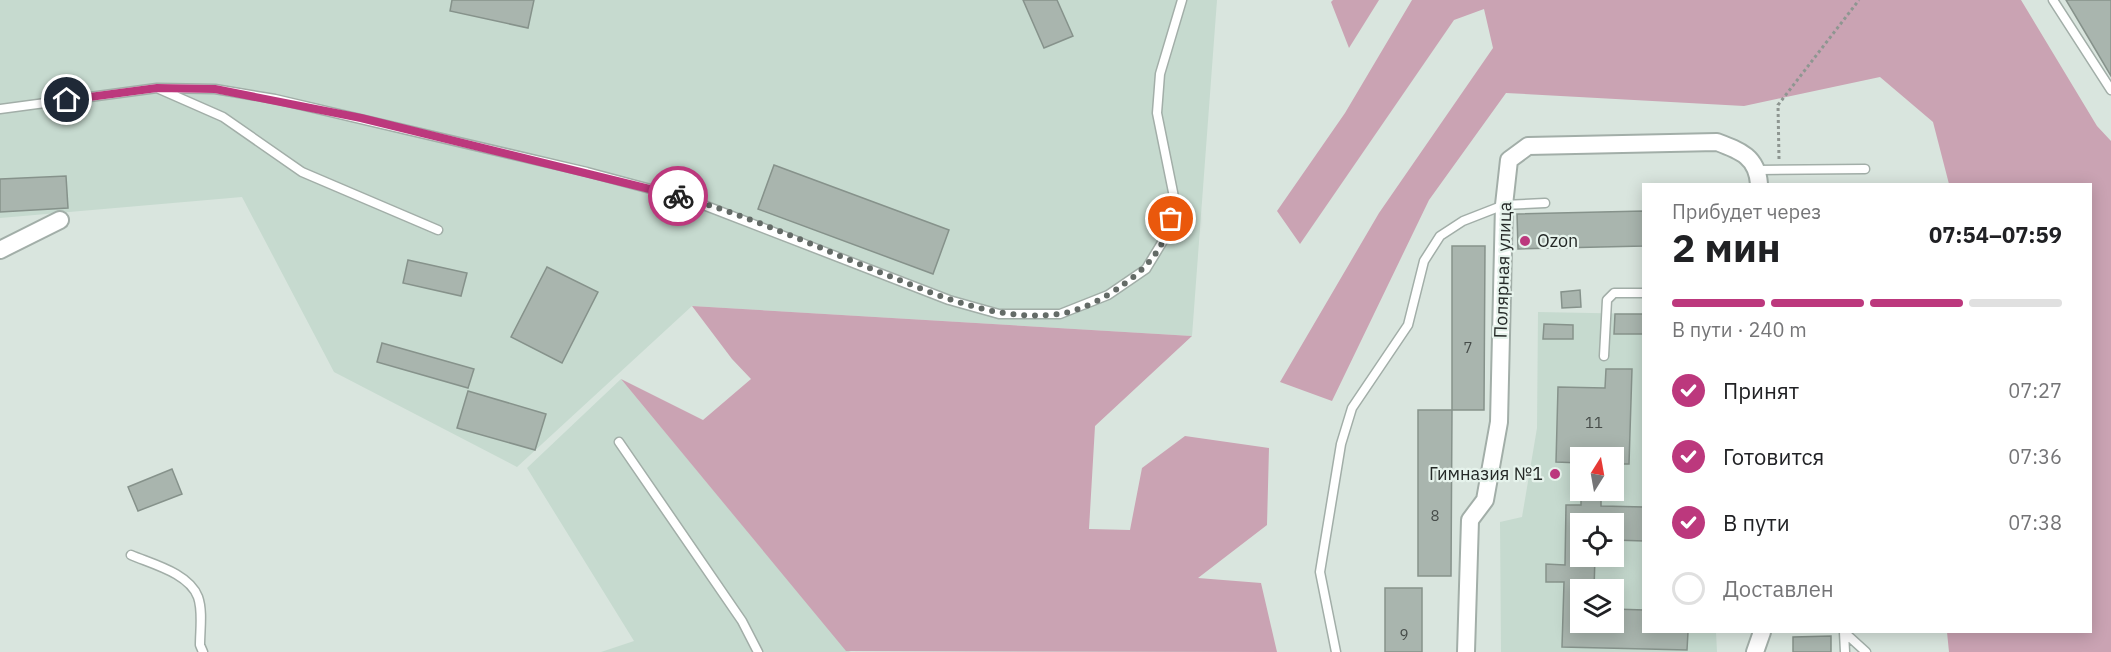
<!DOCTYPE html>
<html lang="ru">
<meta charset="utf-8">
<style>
:root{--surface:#fff;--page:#f2f2f2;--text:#202124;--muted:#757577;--line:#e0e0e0;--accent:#bc387d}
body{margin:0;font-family:"IBM Plex Sans",sans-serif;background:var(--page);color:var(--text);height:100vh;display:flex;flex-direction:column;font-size:22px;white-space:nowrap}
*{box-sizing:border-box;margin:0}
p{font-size:20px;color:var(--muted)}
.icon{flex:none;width:33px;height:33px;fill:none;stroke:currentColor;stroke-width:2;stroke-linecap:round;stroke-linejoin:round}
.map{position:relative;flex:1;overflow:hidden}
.details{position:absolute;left:1642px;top:183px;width:450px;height:450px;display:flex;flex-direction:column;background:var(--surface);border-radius:0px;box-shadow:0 3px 15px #0003}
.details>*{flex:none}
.needle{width:39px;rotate:11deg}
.fabs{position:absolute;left:1570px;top:447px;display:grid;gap:12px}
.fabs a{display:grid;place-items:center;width:54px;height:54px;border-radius:0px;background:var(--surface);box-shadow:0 3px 15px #0003;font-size:30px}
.pin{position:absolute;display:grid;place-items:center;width:51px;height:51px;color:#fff;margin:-26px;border:3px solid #fff;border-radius:50%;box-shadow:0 2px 6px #0007}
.courier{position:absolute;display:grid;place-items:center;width:60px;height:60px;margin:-30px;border:4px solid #bc387d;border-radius:50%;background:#fff;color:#222;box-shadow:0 2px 8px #0007}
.headline em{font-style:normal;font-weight:700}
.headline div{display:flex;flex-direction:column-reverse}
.headline{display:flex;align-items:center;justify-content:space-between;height:102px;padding:0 30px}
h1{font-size:39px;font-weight:700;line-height:45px}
.bar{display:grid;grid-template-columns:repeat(4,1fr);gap:9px 6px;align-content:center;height:72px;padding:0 30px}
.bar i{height:8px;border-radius:4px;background:var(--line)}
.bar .on{background:var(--accent)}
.bar p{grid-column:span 4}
ol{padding:0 30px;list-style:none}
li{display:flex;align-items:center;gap:18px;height:66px}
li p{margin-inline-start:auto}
li .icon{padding:6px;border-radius:50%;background:var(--accent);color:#fff;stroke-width:4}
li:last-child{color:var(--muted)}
li i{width:33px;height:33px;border:3px solid var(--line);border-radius:50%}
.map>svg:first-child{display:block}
</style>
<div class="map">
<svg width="2111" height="652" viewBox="0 0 2111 652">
<rect width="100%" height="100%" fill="#d9e5de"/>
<path fill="#c6dacf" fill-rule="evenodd" d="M0,0H1217L1192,336L692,306L517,467L334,372L242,197L0,218Z
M1538,312L1644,314V632H1716L1717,652H1501L1500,522L1522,517L1537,428ZM1581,458H1614V490H1581ZM1581,524H1614V556H1581ZM1581,590H1614V622H1581Z
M621,379L846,650L851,652H601L634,641L527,468Z"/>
<path fill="#caa3b3" d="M1333,0H1379L1349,48L1331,2Z
M1412,0H2021L2097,126L2111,141V652H1949L1947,632H2091V184H1949L1933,122L1880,77L1744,106L1506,93L1429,200L1332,401L1280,382L1379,213L1493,48L1484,9L1454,20L1300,244L1277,211L1345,113Z
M692,306L1192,336L1095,426L1089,529L1130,530L1142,468L1185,436L1269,448L1267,525L1198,578L1261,583L1277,652L846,651L621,379L703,420L751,379L732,359Z"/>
<path fill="#a9b5ae" stroke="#86928b" stroke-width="1.5" d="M452,0H534L528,28L450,11Z
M1023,0H1057L1073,36L1044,48Z
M2066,0H2111V76L2088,37Z
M774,165L949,230L933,274L758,209Z
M66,176L68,208L0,212V179Z
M1644,211V246L1518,249L1517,214Z
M1452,246H1485L1484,410H1452Z
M408,260L467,273L461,296L403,283Z
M547,267L598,292L562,363L511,337Z
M1580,290L1581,307L1562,308L1561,292Z
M1615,314H1644V334H1614Z
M1544,324L1573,325V339H1543Z
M382,343L474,369L468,388L377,362Z
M1606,369H1632L1629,464H1614V458H1581V463L1556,462L1558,387L1605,388Z
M468,391L546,414L535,450L457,428Z
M1418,410H1452L1451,576H1418Z
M172,469L182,494L138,511L128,487Z
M1581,490H1601V506L1644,507V541L1614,540V524H1581V556H1595L1594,590H1581V622H1614V609L1644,610V632H1688L1687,650L1562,647L1564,582H1546V564L1565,565L1566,505H1581Z
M1385,588H1422V652H1385Z
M1831,636V652H1793V637Z"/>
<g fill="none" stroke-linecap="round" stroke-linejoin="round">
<defs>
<path id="service" d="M2053,0L2111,90
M157,88L215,89L275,99L587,172L688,199L949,300L999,314H1060L1108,295L1146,269L1166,236L1175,202L1157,113L1160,74L1182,0
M0,109L157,88L223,117L302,172L438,230
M1758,170L1865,169
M1604,356L1607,300L1614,293H1644
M619,442L742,621L758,652
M131,555C152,564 189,573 198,597C203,611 200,630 200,645L203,652
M1844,632L1866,652
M1844,632L1845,652
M1336,652L1320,572L1341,444L1352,408L1408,325L1424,261L1440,236L1463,221L1504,205L1545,203"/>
<path id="minor" d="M0,250L60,220
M1466,652L1470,520L1485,500L1499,422L1504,205L1509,160L1528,146L1717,142C1741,151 1757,157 1759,184
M1755,652L1762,632"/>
</defs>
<use href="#service" stroke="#a2aea8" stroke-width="11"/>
<use href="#minor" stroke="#a2aea8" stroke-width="20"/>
<path stroke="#8e9691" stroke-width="3" stroke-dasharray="3 3" stroke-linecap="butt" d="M1779,159L1778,105L1859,0"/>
<use href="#service" stroke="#fff" stroke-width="8"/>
<use href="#minor" stroke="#fff" stroke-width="16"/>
</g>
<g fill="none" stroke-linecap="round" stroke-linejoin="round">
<path stroke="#646b67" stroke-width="6" stroke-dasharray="0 10.8" d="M678,196C749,215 818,248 887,275C942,297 998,322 1059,314C1081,311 1107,297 1124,284C1148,267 1164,248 1171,219"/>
<path stroke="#bc387d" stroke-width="8" d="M67,100L157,88L215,89L361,118L678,196"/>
</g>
<g fill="#bc387d" stroke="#e6f3ec" stroke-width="2">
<circle cx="1525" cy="241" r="6"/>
<circle cx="1555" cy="474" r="6"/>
</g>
<g text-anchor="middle" stroke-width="4.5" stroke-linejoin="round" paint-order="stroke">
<g font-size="15" fill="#464c49">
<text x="1468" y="353">7</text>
<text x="1594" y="428">11</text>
<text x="1435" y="521">8</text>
<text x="1404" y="640">9</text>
</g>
<g font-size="18" fill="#252927" stroke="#e6f3ec" text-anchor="start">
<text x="1537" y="247">Ozon</text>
<text x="1543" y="480" text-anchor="end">Гимназия №1</text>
</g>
<g font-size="18" fill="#252927" stroke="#e6f3ec">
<text transform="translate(1503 270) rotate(-88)" y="6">Полярная улица</text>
</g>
</g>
</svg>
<div class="fabs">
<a><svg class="needle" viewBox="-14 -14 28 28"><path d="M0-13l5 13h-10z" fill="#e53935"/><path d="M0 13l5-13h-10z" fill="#757577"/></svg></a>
<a><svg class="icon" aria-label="locate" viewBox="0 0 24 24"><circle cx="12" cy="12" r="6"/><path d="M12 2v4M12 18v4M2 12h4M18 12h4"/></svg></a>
<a><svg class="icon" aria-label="layers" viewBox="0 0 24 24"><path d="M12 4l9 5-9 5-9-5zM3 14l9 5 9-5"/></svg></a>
</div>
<div class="pin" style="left:1171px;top:219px;background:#ea580c"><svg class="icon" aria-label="bag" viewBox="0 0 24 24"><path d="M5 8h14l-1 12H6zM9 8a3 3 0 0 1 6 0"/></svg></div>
<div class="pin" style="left:67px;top:100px;background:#1f2937"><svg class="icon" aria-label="home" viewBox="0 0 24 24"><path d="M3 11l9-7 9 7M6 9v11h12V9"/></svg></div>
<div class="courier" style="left:678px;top:196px"><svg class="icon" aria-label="bike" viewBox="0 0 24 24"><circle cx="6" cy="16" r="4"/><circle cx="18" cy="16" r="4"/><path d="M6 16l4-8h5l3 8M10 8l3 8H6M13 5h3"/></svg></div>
<section class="details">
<div class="headline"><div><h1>2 мин</h1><p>Прибудет через</p></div><em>07:54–07:59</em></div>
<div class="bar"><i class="on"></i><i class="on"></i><i class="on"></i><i></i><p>В пути · 240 m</p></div>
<ol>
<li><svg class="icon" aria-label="check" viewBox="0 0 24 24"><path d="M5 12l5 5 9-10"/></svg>Принят<p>07:27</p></li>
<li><svg class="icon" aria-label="check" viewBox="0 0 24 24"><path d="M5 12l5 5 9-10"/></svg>Готовится<p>07:36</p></li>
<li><svg class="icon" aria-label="check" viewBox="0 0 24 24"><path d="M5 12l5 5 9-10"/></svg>В пути<p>07:38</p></li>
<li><i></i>Доставлен</li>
</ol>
</section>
</div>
